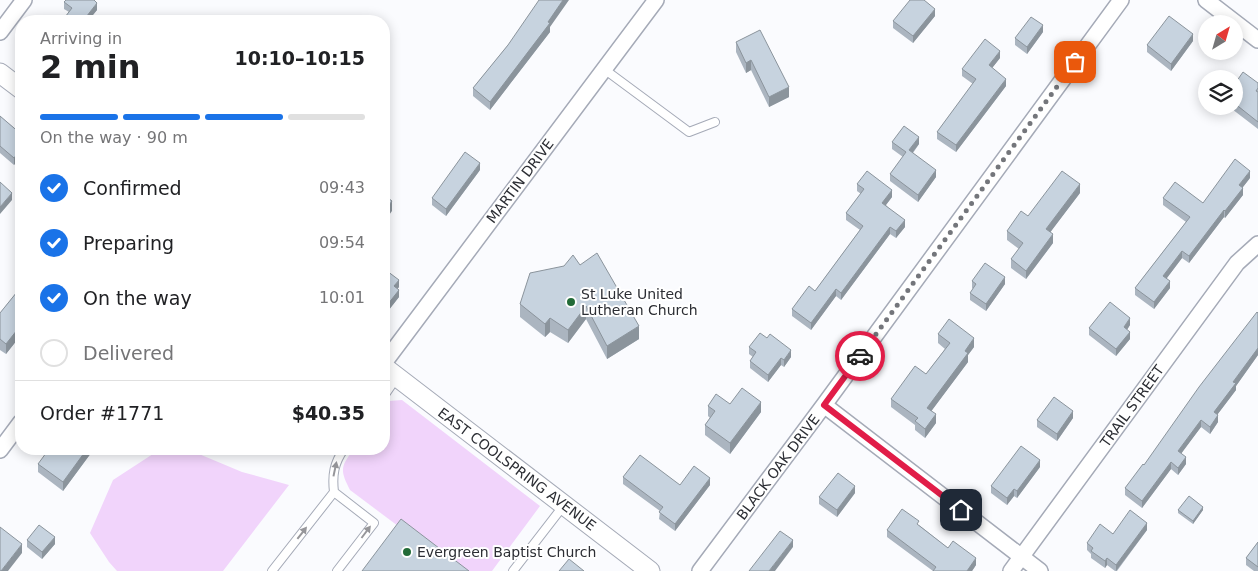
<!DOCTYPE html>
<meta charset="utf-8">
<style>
:root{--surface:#fff;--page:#f6f6f6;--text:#202124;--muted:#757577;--line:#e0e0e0;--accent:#1a73e8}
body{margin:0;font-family:"DejaVu Sans",sans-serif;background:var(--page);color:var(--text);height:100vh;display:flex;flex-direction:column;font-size:19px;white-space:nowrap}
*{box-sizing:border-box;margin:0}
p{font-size:16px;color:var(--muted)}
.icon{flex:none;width:28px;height:28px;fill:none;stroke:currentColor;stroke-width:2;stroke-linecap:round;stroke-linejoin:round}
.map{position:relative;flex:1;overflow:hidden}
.drawer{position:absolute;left:15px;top:15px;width:375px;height:440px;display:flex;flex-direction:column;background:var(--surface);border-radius:20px;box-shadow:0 2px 12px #0003}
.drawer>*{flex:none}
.needle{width:32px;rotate:37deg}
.controls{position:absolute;left:1198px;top:15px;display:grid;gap:10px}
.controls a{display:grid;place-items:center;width:45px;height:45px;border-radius:50%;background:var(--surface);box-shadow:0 2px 12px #0003;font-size:25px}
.pin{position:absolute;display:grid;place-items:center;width:42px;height:42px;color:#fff;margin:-21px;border-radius:10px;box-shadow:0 2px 8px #0006}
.courier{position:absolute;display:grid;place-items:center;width:50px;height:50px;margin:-25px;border:4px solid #e11d48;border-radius:50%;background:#fff;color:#222;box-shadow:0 1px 6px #0007}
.overview em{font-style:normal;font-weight:800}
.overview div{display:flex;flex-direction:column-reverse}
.overview{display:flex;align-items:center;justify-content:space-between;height:85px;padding:0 25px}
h1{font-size:32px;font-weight:800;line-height:38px}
.bar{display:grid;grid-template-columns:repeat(4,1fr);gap:8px 5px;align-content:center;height:60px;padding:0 25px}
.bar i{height:6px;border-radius:4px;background:var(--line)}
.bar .current{background:var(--accent)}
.bar p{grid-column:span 4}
.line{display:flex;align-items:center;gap:12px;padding:0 25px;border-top:1px solid var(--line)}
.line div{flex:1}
ol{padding:0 25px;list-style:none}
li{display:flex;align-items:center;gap:15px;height:55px}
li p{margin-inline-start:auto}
li .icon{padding:5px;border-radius:50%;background:var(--accent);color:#fff;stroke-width:4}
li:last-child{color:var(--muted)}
li i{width:28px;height:28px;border:2px solid var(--line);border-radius:50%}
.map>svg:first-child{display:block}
</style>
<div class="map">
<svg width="1258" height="571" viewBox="0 0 1258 571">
<rect width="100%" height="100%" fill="#fafbfe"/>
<path fill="#f1d4fb" d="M402,400L540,506L492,571H458L350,490C340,470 340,467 354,449H384V408L389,401Z
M187,449L242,472L289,485L223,571H117L109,562L90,533L113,480L156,452Z"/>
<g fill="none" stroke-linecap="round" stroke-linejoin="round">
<defs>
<path id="service" d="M604,69L689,132L715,122
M384,396L397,377
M334,492L374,523L337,571
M272,571L334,492C332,475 334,463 344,449
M513,571L564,505"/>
<path id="minor" d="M1206,0L1258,40
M0,32L24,0
M384,363L656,0
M824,405L1040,571
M0,450L21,422
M700,571L824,405L1121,0
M1011,571L1237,263L1258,244"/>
<path id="tertiary" d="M0,73L21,89
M384,367L650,571"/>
</defs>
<use href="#service" stroke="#a5aab7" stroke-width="10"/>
<use href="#minor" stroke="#a5aab7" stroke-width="18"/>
<use href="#tertiary" stroke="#a5aab7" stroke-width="21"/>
<use href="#service" stroke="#fff" stroke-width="8"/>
<use href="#minor" stroke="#fff" stroke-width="15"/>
<use href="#tertiary" stroke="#fff" stroke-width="19"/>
</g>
<path fill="#abb5c0" d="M64,2L97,10L88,21H62L69,12L64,9Z
M935,16L913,43L893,28V21Z
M550,27V32L490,110L473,96V88L508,45Z
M1043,32L1027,54L1015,45V38Z
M1193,41L1171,71L1147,52V45Z
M736,42L789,97L769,107L751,70L746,73L736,52Z
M1000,58L992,68L1006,86L956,152L937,139V132L973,84L962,76V69Z
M1258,83V129L1228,106H1234V85Z
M0,116L21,134V156L14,165L0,153Z
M892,142L919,144L913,153L936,177L918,202L890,181V174L903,157L892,149Z
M480,170L446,216L432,205V198Z
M1250,178L1243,187V195L1225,218L1224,217L1189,263L1182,258L1167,278L1170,288L1154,309L1135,295V288L1186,222L1163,205V198L1203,203Z
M857,184L892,197L886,205L905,227L896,238L890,234L841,300L836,296L811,330L792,316V309L815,291L860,230L846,220V213L861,194L857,191Z
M1080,193L1050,232L1053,243L1026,279L1011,268V259L1019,249L1007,240V231L1028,216Z
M580,265L639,339L607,359L586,319L568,343L550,332L545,337L520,317V304Z
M384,275L399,287L397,289L399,297L388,311L384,307Z
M972,281L1005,284L986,311L970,300V293L973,289L972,288Z
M21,287V335L6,354L0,350V313Z
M1258,313V355L1236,386V390L1217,415L1218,422L1210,434L1201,427L1181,453L1186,464L1178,475L1171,469L1142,508L1125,495V488L1144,465Z
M1130,325L1127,330L1130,339L1116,356L1089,335V328Z
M938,334L974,347L968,355V362L931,411L936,423L925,438L915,430V425L891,407V399L926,374L945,349L938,343Z
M749,347L791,357L784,367L781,365L768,382L750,368V361L753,357L749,354Z
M708,406L761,412L730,454L705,435V425L710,418L708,416Z
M1073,418L1057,441L1037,427V420Z
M94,449L63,491L38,472V464Z
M1040,467L1017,498L1014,496L1007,505L991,493V486Z
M623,477L680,485H710L675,531L659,519L660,511L623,484Z
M855,493L837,517L819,504V497Z
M1178,510H1203L1193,524L1178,513Z
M919,525L948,548L976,565L972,571H933L887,537V530Z
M1147,530L1117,571H1115L1107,565L1105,568L1091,558V554L1087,550V543L1113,534Z
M27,540L55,544L42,559L27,547Z
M1258,542V571H1254L1246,565V558Z"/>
<path fill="#8b949c" d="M563,0H569L550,27V32L490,110V102Z
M97,3V10L88,21H83Z
M935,9V16L913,43V36Z
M1043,25V32L1027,54V47Z
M1193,34V41L1171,71V64Z
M1000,51V58L989,72V65Z
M751,60V70L746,73V63Z
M1006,79V86L956,152V145Z
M789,87V97L769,107V97Z
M919,137V144L909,157V150Z
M21,149V156L14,165V158Z
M480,163V170L446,216V209Z
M936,170V177L918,202V195Z
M1250,171V178L1239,192V185Z
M1080,184V193L1046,238V229Z
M1243,188V195L1225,218V211Z
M892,190V197L882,210V203Z
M12,193V200L0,214V207Z
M392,201V211L384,222V212Z
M1224,210V217L1189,263V256Z
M905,220V227L896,238V231Z
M890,227V234L841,300V293Z
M1053,234V243L1026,279V271Z
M1182,251V258L1163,283V276Z
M1005,277V284L986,311V304Z
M399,280V287L394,293V286Z
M1170,281V288L1154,309V302Z
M836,289V296L811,330V323Z
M399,290V297L388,311V304Z
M586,306V319L568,343V330Z
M550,318V332L545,337V324Z
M1130,318V325L1124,334V327Z
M21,325V335L6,354V344Z
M639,326V339L607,359V346Z
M1130,332V339L1116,356V349Z
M974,338V347L968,355V362L927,417V408L965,351Z
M1258,348V355L1236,386V390L1214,419V412L1233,382Z
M791,350V357L784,367V360Z
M781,358V365L768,382V375Z
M761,402V412L730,454V443Z
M1073,411V418L1057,441V434Z
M936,414V423L925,438V429Z
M1218,415V422L1210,434V427Z
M1201,420V427L1178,458V451Z
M87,449H94L63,491V482Z
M1186,457V464L1178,475V468Z
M1040,460V467L1017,498V491Z
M1171,462V469L1142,508V501Z
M710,478V485L675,531V524Z
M855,486V493L837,517V510Z
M1014,489V496L1007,505V498Z
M1203,507V510L1193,524V521Z
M1147,523V530L1116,571V565Z
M55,537V544L42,559V552Z
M793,540V547L775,571H769Z
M22,544V553L8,571H1Z
M976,558V565L972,571H967Z
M1107,558V565L1105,568V561Z"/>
<path fill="#c7d3df" stroke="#8b949c" d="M66,0H94L97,3L83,21H62L72,8L64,2Z
M539,0H563L548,22L550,23L490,102L473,88L508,45Z
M910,0H924L935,9L913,36L893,21Z
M1169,16L1193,34L1171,64L1147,45Z
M1031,17L1043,25L1027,47L1015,38Z
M760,30L789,87L769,97L751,60L746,63L736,42Z
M985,39L1000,51L989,65L1006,79L956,145L937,132L976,79L962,69Z
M1243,72L1258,83V88L1256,91L1258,92V122L1234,103V85Z
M0,116L21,134V149L14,158L0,146Z
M904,126L919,137L909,150L936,170L918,195L890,174L906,152L892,142Z
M465,152L480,163L446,209L432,198Z
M1235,159L1250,171L1239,185L1243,188L1225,211L1224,210L1189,256L1182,251L1163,276L1170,281L1154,302L1135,288L1190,217L1163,198L1175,182L1203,203Z
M867,171L892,190L882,203L905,220L896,231L890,227L841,293L836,289L811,323L792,309L809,286L815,291L863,226L846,213L864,189L857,184Z
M1062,171L1080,184L1046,229L1053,234L1026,271L1011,259L1023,243L1007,231L1021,211L1028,216Z
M0,182L12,193L0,207Z
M384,195L392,201L384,212Z
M597,253L639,326L607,346L586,306L568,330L550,318L545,324L520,304L530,273L564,266L573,255L580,265Z
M985,263L1005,277L986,304L970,293L976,284L972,281Z
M387,271L399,280L394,286L399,290L388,304L384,300V275Z
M21,287V325L6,344L0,339V313Z
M1110,302L1130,318L1124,327L1130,332L1116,349L1089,328Z
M1257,312L1258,313V348L1233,382L1236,383L1214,412L1218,415L1210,427L1201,420L1178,451L1186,457L1178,468L1171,462L1142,501L1125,488L1143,464L1144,465L1199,387Z
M949,319L974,338L965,351L968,353L927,408L936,414L925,429L915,421L918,418L891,399L915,366L926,374L950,343L938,334Z
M760,333L767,338L770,334L791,350L784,360L781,358L768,375L750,361L756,352L749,347Z
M742,388L761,402L730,443L705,425L715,411L708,406L716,394L730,404Z
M1054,397L1073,411L1057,434L1037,420Z
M1021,446L1040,460L1017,491L1014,489L1007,498L991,486Z
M49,449H87L63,482L38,464Z
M640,455L680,485L694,466L710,478L675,524L659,512L663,507L623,477Z
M838,473L855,486L837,510L819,497Z
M1189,496L1203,507L1193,521L1178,510Z
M902,509L919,521L917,524L948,548L953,541L976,558L967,571H933L936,567L887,530Z
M1130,510L1147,523L1116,565L1107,558L1105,561L1091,551L1093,548L1087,543L1100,524L1113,534Z
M401,519L469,571H362Z
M39,525L55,537L42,552L27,540Z
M0,527L22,544L1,571H0Z
M780,531L793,540L769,571H749Z
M1258,542V567L1246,558Z
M569,559L584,571H559Z"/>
<defs><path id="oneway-solid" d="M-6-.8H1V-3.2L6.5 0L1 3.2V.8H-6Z" transform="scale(1.25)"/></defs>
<g fill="#96969a">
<use href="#oneway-solid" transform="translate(335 469) rotate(-78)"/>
<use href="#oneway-solid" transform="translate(366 532) rotate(-53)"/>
<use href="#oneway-solid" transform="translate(302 533) rotate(-52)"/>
</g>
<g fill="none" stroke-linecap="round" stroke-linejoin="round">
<path stroke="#74767b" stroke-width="5" stroke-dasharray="0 9" d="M860,356L1075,62"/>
<path stroke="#e11d48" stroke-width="6" d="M860,356L824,405L961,510"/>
</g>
<g fill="#226b38" stroke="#fff" stroke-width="2">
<circle cx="571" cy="302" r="5"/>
<circle cx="407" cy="552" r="5"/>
</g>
<g text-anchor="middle" stroke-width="4" stroke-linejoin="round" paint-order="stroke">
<g font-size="14" fill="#2c2e34" stroke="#fff">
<text transform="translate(520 181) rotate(-53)" y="5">MARTIN DRIVE</text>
<text transform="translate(1132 406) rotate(-54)" y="5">TRAIL STREET</text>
<text transform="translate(778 467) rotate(-53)" y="5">BLACK OAK DRIVE</text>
<text transform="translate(517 469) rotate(37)" y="5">EAST COOLSPRING AVENUE</text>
</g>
<g font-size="14" fill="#2c2e34" stroke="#fff" text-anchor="start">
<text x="581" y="299">St Luke United<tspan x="581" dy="16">Lutheran Church</tspan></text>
<text x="417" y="557">Evergreen Baptist Church</text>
</g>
</g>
</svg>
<div class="controls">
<a><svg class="needle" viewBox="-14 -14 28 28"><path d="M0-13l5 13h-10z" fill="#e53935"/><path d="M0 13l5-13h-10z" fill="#757577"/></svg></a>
<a><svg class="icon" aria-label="layers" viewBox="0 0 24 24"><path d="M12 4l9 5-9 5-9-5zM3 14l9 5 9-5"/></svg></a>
</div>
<div class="pin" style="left:1075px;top:62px;background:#ea580c"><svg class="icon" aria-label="bag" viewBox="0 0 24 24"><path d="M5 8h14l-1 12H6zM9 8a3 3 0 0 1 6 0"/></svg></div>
<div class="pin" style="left:961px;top:510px;background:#1f2937"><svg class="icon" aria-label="home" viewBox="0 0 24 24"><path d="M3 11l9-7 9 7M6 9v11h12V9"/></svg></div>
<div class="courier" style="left:860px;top:356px"><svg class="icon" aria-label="car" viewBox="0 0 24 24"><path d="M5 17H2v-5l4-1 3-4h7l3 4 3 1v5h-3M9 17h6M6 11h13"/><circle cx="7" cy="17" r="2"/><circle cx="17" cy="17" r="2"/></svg></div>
<section class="drawer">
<div class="overview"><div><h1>2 min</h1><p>Arriving in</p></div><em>10:10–10:15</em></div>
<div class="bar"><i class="current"></i><i class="current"></i><i class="current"></i><i></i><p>On the way · 90 m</p></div>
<ol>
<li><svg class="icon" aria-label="check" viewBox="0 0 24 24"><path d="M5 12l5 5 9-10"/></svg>Confirmed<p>09:43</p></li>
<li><svg class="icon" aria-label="check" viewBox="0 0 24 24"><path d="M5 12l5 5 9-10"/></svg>Preparing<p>09:54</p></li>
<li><svg class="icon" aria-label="check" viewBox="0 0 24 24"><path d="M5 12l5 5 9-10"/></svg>On the way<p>10:01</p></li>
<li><i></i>Delivered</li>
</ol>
<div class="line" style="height:65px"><div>Order #1771</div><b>$40.35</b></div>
</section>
</div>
